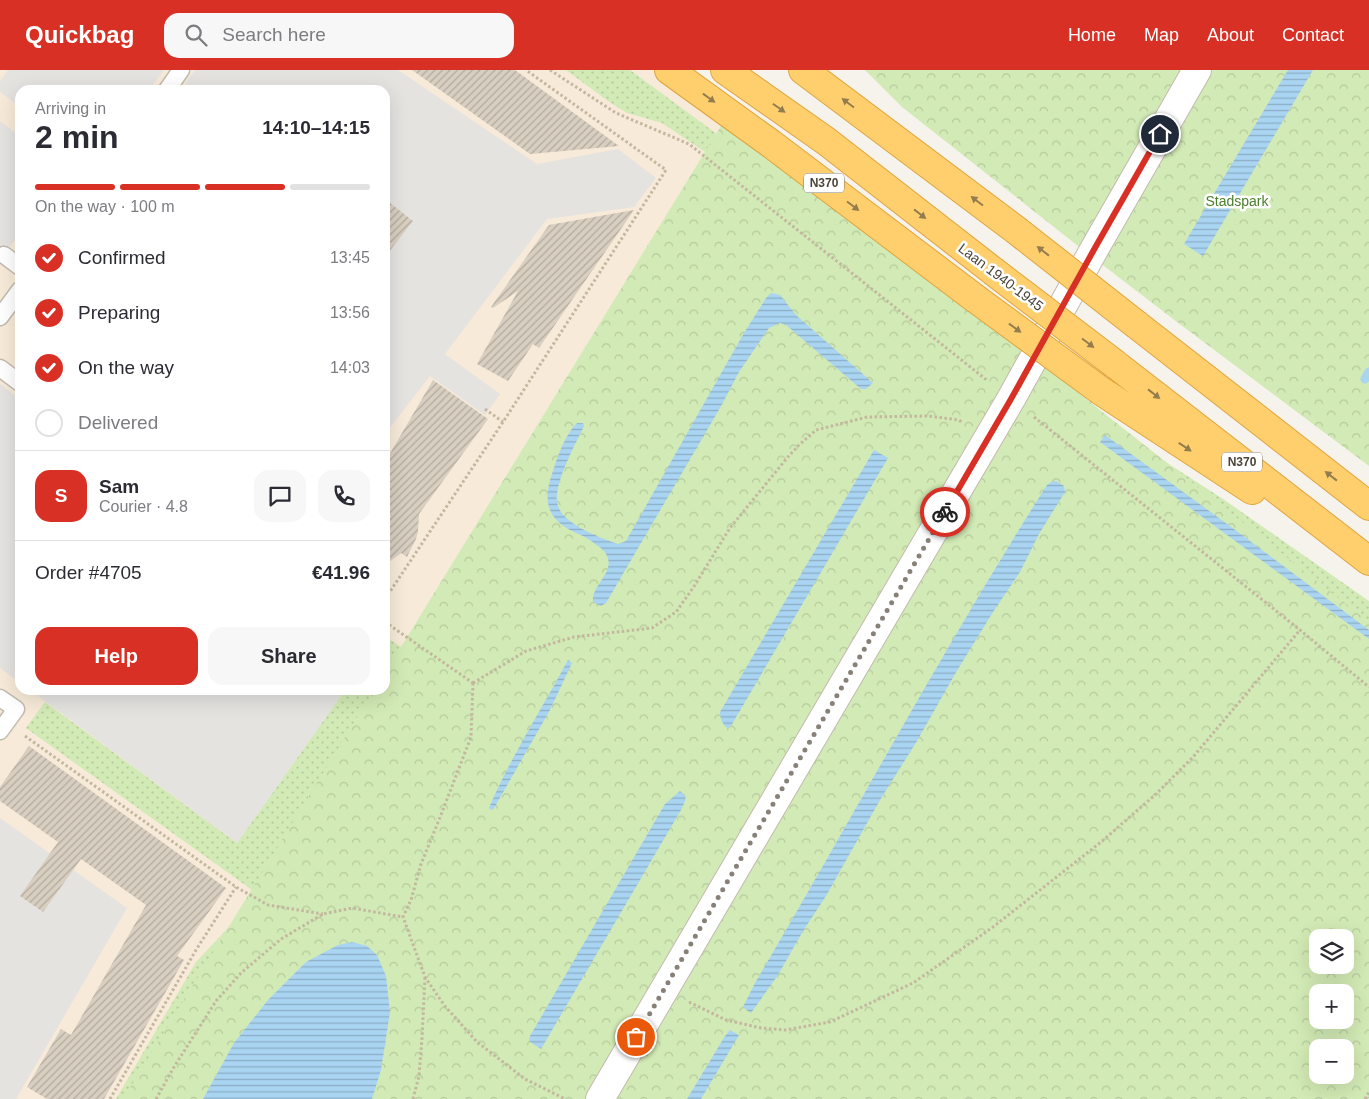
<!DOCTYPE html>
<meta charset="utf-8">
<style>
:root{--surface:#fff;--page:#f7f7f7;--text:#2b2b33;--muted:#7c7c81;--line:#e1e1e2;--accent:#d93025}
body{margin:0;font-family:Arial,sans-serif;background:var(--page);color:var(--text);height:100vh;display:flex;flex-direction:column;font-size:19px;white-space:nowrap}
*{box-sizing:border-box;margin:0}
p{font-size:16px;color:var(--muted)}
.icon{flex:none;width:28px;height:28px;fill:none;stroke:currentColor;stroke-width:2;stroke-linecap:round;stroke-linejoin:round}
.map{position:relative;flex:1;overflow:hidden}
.details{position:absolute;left:15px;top:15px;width:375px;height:610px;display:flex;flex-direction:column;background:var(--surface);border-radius:15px;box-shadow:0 5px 20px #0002}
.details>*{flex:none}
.tools{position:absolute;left:1309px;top:859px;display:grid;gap:10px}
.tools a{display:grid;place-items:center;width:45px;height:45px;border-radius:10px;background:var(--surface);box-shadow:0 5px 20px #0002;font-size:25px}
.pin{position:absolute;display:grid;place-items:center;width:42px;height:42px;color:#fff;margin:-21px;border:2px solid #fff;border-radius:50%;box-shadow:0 1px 5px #0007}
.courier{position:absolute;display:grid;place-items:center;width:50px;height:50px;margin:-25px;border:4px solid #d93025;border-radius:50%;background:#fff;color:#222;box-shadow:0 1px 6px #0007}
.head em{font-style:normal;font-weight:700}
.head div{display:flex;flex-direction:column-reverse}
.head{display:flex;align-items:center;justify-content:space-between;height:85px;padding:0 20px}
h1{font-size:32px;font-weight:700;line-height:38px}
.bar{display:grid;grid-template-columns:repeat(4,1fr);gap:8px 5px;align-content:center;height:60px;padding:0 20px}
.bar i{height:6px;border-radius:4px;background:var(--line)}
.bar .active{background:var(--accent)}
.bar p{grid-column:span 4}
.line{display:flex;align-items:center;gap:12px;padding:0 20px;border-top:1px solid var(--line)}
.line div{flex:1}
.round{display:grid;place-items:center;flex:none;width:52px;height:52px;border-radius:15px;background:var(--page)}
ol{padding:0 20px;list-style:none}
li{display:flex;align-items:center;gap:15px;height:55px}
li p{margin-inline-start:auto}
li .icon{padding:5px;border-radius:50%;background:var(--accent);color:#fff;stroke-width:4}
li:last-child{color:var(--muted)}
li i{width:28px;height:28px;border:2px solid var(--line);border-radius:50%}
.button{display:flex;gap:10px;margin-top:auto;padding:10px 20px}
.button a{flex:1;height:58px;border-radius:15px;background:var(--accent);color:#fff;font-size:20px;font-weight:700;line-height:58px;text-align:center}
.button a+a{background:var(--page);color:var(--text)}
header{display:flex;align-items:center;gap:30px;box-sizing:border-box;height:70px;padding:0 25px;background:var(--accent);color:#fff}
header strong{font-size:24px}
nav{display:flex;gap:28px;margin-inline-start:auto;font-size:18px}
.search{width:350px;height:45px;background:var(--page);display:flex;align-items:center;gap:12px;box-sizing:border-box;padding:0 18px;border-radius:15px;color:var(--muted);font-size:19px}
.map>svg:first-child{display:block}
</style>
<header>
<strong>Quickbag</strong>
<div class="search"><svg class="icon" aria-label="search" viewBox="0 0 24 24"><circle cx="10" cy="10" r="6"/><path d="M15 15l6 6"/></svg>Search here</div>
<nav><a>Home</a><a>Map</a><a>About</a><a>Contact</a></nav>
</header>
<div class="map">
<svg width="1369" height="1029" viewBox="0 0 1369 1029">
<defs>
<pattern id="grass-dots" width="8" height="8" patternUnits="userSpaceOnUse" patternTransform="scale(1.25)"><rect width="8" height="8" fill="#d2eab5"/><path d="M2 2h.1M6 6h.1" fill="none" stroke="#b6ca9c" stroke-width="1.8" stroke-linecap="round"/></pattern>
<pattern id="park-crowns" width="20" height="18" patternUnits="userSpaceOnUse" patternTransform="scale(1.25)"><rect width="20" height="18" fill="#d2eab5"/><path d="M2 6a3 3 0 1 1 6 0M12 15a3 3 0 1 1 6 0" fill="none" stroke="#b6ca9c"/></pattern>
<pattern id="water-rules" width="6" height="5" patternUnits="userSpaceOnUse" patternTransform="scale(1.25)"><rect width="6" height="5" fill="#a9d4f2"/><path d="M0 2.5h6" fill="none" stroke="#8caec5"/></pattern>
<pattern id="building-hatch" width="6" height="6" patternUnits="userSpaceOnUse" patternTransform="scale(1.25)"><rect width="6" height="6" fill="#d8cfc1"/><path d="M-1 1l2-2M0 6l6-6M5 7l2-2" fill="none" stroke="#b1aa9e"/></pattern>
</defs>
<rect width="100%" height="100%" fill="#f6f3ec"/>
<path fill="#f7ead8" d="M0,0H654L727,46L385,603V20H20V620H374L123,1029H0Z"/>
<path fill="url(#grass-dots)" d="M566,0H630L940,228L729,98L662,53L627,43L608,31Z
M1099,349L1223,429L1369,531V560Z
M385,566L460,618L148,1029H116L196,892L259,825L26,658L45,632L237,773L345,620H385Z"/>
<path fill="url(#park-crowns)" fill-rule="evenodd" d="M865,0H1369V396L1177,252L1078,176L902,37Z
M727,46L1369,552V1029H123L374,620H385V603ZM1318,868H1345V895H1318ZM1318,922H1345V950H1318ZM1318,978H1345V1005H1318Z"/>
<path fill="#e5e3e0" d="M8,0H164L149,20H20V37L0,22V11Z
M195,0H398L537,94L618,79L656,108L634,137L547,149L445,284L500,324L485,345L430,306L385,364V178L390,180L413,151L393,136L385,137V20H194L185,13Z
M0,51L20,66V163L0,190Z
M0,314L20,329V613L0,598Z
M30,620H345L237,773Z
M0,748L127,838L16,1029H0Z"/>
<path fill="url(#water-rules)" d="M1288,0H1313L1203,186L1184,174Z
M771,223L780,225L796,245L873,313L866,319H861L786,255L780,253L769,258L739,302L720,338L606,533L601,536L593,532C591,516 615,503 607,486C605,480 599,477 594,473C587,467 578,464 570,460C544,446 544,426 553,401C558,385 565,365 577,353H583L584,356C576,373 551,418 558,436C564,455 601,468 618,474L626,471L744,263L766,228Z
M1105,365L1234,459L1369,560V569L1100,372Z
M874,380L888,388L731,656L727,658C722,653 720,649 720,642Z
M1056,411L1064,416L1065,422L1039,464L1020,502L993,542L955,604L917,671L880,730L826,826L803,861L778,905L751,943L743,937L755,913C853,747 944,577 1047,415L1051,412Z
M568,590L572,593L550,640L493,740L489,738C511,686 542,639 568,590Z
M680,721C689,728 685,731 681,740L541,979L529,971L530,966L665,734Z
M352,872L367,876L377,885L386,906L390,942L381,1000L372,1029H203L234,973L268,930L306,892L338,875Z
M730,960L739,965L701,1029H687L725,966Z"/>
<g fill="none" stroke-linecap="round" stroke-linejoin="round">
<path stroke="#a9d4f2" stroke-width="9" d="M1365,309L1369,302"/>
</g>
<path fill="url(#building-hatch)" d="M412,0H515L619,76L530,84Z
M385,129L413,151L385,187Z
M634,140L539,278L533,274L508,311L477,294L518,221L493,238L491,237L549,155Z
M433,310L488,349L419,444L418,461L416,469L407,487L401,483L385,495V392Z
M29,676L226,818L177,886L184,890L104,1029H47L27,1017L61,959L71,965L146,835L81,789L43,842L20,826L58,772L0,731V717Z"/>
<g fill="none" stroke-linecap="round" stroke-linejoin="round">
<defs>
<path id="lane" d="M167,20L181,0
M4,185L20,197
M0,247L20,220
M0,298L20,313
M0,628L16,639L0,661"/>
<path id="street" d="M600,1029L1011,329L1096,176L1197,0"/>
<path id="highway" d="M669,0L770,73L976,229
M725,0L826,71L993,201
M803,0L1016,160
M1137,255L1369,436
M1115,294L1369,491
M1101,321L1252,420"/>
</defs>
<use href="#lane" stroke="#c2bbae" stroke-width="19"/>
<use href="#street" stroke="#c2bbae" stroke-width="30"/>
<use href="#highway" stroke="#e0a43c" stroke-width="30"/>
<path stroke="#c4b79f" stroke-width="3" stroke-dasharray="2.5 2.5" stroke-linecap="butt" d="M550,0L616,43L689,74L988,311
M485,339L503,352
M1034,347L1300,560L1369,617
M385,529L503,352L666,100L526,0
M385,552L473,613
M473,613L526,581L574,567L652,558L676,542L693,518L730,458L787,388L799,375L816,360L867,347L928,346L959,350L963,353
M473,613L471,667L439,750L421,794L411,830L403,847L425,907L444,935L477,972L525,1009L565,1029
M25,666L236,817L268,835L323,844
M689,932L726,950L761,958L785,960L830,952L913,913L993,857L1101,772L1155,725L1193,687L1300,560
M110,1029L196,880L236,817
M156,1029L174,997L216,931L241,903L281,869L323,844L352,838L403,847
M413,1029L419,1006L422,968L425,907
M1365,1029L1369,1022"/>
<use href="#lane" stroke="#fff" stroke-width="16"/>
<use href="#street" stroke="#fff" stroke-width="28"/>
<use href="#highway" stroke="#ffcf6e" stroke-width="28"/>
<defs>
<path id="highway-bridge" d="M1016,160L1137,255
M993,201L1115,294
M976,229L1101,321"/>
</defs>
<use href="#highway-bridge" stroke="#e0a43c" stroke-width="30" stroke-linecap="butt"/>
<use href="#highway-bridge" stroke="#ffcf6e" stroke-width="28"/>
</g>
<defs><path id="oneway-solid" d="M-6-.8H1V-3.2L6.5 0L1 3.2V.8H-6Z" transform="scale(1.25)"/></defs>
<g fill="#937c4e">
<use href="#oneway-solid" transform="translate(709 28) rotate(36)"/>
<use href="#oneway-solid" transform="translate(848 33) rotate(-143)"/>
<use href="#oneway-solid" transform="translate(779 38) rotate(35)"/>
<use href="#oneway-solid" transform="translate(977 131) rotate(-143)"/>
<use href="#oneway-solid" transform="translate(853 136) rotate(37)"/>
<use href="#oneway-solid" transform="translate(920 144) rotate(38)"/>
<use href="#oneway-solid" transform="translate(1043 181) rotate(-142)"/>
<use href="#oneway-solid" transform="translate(1015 258) rotate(36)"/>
<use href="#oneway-solid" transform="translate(1088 273) rotate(37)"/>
<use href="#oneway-solid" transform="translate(1154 324) rotate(38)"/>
<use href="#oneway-solid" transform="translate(1185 377) rotate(33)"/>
<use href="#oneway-solid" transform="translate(1331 406) rotate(-142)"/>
</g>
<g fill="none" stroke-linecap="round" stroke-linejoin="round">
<path stroke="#878178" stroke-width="5" stroke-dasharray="0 9" d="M636,967L945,442"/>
<path stroke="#d93025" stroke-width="6" d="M945,442L1011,329L1096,176L1160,64"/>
</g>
<g text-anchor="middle" stroke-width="5" stroke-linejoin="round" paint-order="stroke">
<g fill="#fff" stroke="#817c74" stroke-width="1">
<rect x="804" y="103.5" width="40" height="19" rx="4"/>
<rect x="1222" y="382.5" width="40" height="19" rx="4"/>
</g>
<g font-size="12" font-weight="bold" fill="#4b4439">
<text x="824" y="117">N370</text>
<text x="1242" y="396">N370</text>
</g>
<g font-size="14" fill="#4a7f2a" stroke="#fff">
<text x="1237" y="136">Stadspark</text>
</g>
<g font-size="14" fill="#4b4439" stroke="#fff">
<text transform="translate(1001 207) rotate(37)" y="5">Laan 1940-1945</text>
</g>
</g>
</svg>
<div class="tools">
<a><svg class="icon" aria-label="layers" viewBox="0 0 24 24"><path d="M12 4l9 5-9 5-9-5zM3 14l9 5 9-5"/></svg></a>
<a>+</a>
<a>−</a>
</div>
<div class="pin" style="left:636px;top:967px;background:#ea580c"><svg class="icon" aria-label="bag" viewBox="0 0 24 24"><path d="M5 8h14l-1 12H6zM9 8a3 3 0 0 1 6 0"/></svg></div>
<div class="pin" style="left:1160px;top:64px;background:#1f2937"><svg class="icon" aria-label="home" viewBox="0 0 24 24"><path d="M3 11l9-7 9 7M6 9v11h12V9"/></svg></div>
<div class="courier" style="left:945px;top:442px"><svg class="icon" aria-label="bike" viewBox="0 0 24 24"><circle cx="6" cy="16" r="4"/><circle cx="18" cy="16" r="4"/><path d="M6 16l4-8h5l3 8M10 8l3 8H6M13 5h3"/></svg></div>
<section class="details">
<div class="head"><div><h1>2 min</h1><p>Arriving in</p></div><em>14:10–14:15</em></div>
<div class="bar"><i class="active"></i><i class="active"></i><i class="active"></i><i></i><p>On the way · 100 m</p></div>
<ol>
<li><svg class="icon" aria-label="check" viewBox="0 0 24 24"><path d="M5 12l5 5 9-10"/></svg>Confirmed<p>13:45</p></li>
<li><svg class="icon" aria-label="check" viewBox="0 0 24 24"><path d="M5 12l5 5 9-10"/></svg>Preparing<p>13:56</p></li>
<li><svg class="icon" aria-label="check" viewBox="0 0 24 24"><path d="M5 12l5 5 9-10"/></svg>On the way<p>14:03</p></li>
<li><i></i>Delivered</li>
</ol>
<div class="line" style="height:90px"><b class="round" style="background:var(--accent);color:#fff">S</b><div><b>Sam</b><p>Courier · 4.8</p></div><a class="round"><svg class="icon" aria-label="chat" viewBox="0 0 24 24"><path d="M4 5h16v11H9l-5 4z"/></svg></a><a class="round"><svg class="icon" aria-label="phone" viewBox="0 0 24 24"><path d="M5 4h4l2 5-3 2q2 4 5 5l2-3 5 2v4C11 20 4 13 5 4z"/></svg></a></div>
<div class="line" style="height:65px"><div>Order #4705</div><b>€41.96</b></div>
<div class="button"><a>Help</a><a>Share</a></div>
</section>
</div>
